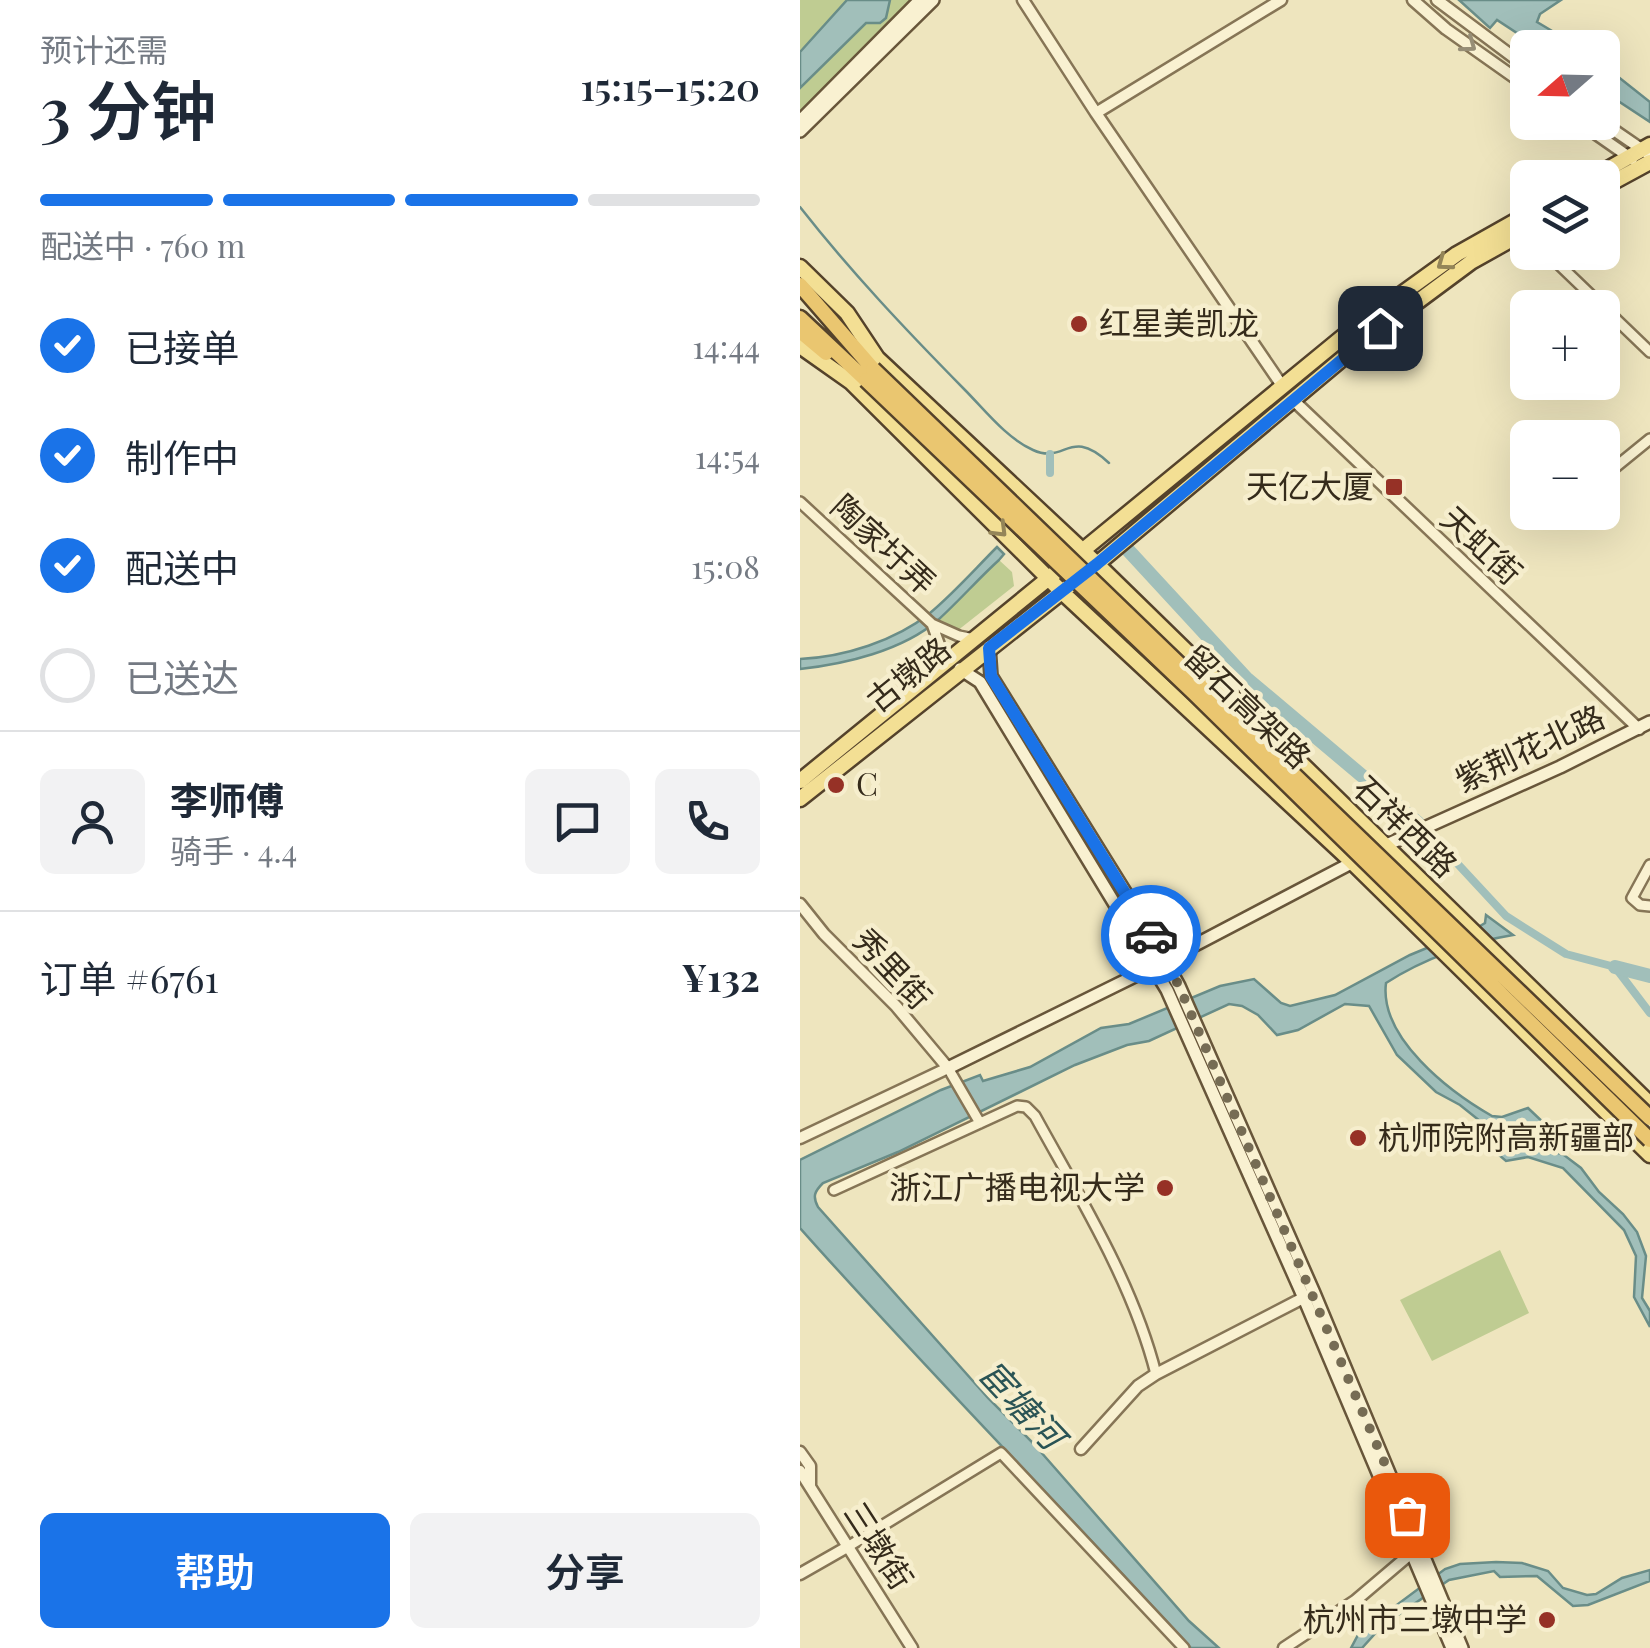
<!DOCTYPE html>
<html lang="zh">
<meta charset="utf-8">
<style>
:root{--surface:#fff;--page:#f2f2f3;--text:#1f2937;--muted:#747a83;--line:#e0e1e3;--accent:#1a73e8}
body{margin:0;font-family:"Playfair Display","Noto Sans SC",serif;background:var(--page);color:var(--text);height:100vh;display:flex;flex-direction:column;font-size:38px;white-space:nowrap}
*{box-sizing:border-box;margin:0}
p{font-size:32px;color:var(--muted)}
.icon{flex:none;width:55px;height:55px;fill:none;stroke:currentColor;stroke-width:2;stroke-linecap:round;stroke-linejoin:round}
.map{position:relative;flex:1;overflow:hidden}
.sheet{display:flex;flex-direction:column;background:var(--surface);width:800px}
.sheet>*{flex:none}
.needle{width:65px;rotate:250deg}
.controls{position:absolute;left:710px;top:30px;display:grid;gap:20px}
.controls a{display:grid;place-items:center;width:110px;height:110px;border-radius:15px;background:var(--surface);box-shadow:0 10px 40px #0002;font-size:50px}
.pin{position:absolute;display:grid;place-items:center;width:85px;height:85px;color:#fff;margin:-42px;border-radius:20px;box-shadow:0 5px 15px #0006}
.courier{position:absolute;display:grid;place-items:center;width:100px;height:100px;margin:-50px;border:8px solid #1a73e8;border-radius:50%;background:#fff;color:#222;box-shadow:0 2px 12px #0007}
.summary em{font-style:normal;font-weight:600}
.summary div{display:flex;flex-direction:column-reverse}
.summary{display:flex;align-items:center;justify-content:space-between;height:170px;padding:0 40px}
h1{font-size:65px;font-weight:600;line-height:75px}
.bar{display:grid;grid-template-columns:repeat(4,1fr);gap:15px 10px;align-content:center;height:120px;padding:0 40px}
.bar i{height:12px;border-radius:8px;background:var(--line)}
.bar .selected{background:var(--accent)}
.bar p{grid-column:span 4}
.line{display:flex;align-items:center;gap:25px;padding:0 40px;border-top:2px solid var(--line)}
.line div{flex:1}
.round{display:grid;place-items:center;flex:none;width:105px;height:105px;border-radius:15px;background:var(--page)}
ol{padding:0 40px;list-style:none}
li{display:flex;align-items:center;gap:30px;height:110px}
li p{margin-inline-start:auto}
li .icon{padding:10px;border-radius:50%;background:var(--accent);color:#fff;stroke-width:4}
li:last-child{color:var(--muted)}
li i{width:55px;height:55px;border:5px solid var(--line);border-radius:50%}
.action{display:flex;gap:20px;margin-top:auto;padding:20px 40px}
.action a{flex:1;height:115px;border-radius:15px;background:var(--accent);color:#fff;font-size:40px;font-weight:600;line-height:115px;text-align:center}
.action a+a{background:var(--page);color:var(--text)}
main{display:flex;flex:1;min-height:0}
.map>svg:first-child{display:block}
</style>
<main>
<section class="sheet">
<div class="summary"><div><h1>3 分钟</h1><p>预计还需</p></div><em>15:15–15:20</em></div>
<div class="bar"><i class="selected"></i><i class="selected"></i><i class="selected"></i><i></i><p>配送中 · 760 m</p></div>
<ol>
<li><svg class="icon" aria-label="check" viewBox="0 0 24 24"><path d="M5 12l5 5 9-10"/></svg>已接单<p>14:44</p></li>
<li><svg class="icon" aria-label="check" viewBox="0 0 24 24"><path d="M5 12l5 5 9-10"/></svg>制作中<p>14:54</p></li>
<li><svg class="icon" aria-label="check" viewBox="0 0 24 24"><path d="M5 12l5 5 9-10"/></svg>配送中<p>15:08</p></li>
<li><i></i>已送达</li>
</ol>
<div class="line" style="height:180px"><a class="round"><svg class="icon" aria-label="person" viewBox="0 0 24 24"><circle cx="12" cy="8" r="4"/><path d="M4 21q1-7 8-7t8 7"/></svg></a><div><b>李师傅</b><p>骑手 · 4.4</p></div><a class="round"><svg class="icon" aria-label="chat" viewBox="0 0 24 24"><path d="M4 5h16v11H9l-5 4z"/></svg></a><a class="round"><svg class="icon" aria-label="phone" viewBox="0 0 24 24"><path d="M5 4h4l2 5-3 2q2 4 5 5l2-3 5 2v4C11 20 4 13 5 4z"/></svg></a></div>
<div class="line" style="height:130px"><div>订单 #6761</div><b>¥132</b></div>
<div class="action"><a>帮助</a><a>分享</a></div>
</section>
<div class="map">
<svg width="850" height="1648" viewBox="0 0 850 1648">
<rect width="100%" height="100%" fill="#eee5be"/>
<path fill="#bfcc92" d="M0,0H115L0,112Z
M199,560L212,572L214,586L157,631L136,622Z
M700,1250L729,1313L632,1361L600,1300Z"/>
<path fill="#a1bfba" stroke="#698d88" stroke-width="2.5" d="M47,0H90L86,18L80,23H66L0,88V52Z
M659,0H761L740,14L737,22L779,47H738L697,20L690,28Z
M802,64L850,102V122L803,91Z
M197,547L204,554L199,560C178,579 159,601 138,620C102,651 45,664 0,669V659C44,657 95,641 130,613C154,593 175,569 197,547Z
M686,915L713,935C670,942 623,959 586,983C579,1038 650,1092 692,1116L702,1117L728,1108L747,1126L729,1143L764,1155L781,1168L799,1192L823,1214L837,1232L846,1256L842,1298L850,1311V1327L834,1297L836,1256L824,1230L763,1168L728,1157L706,1161L699,1155L685,1125L660,1105L636,1092L597,1055L569,1006L545,1004L498,1030L477,1035L458,1015L442,1006L429,1004L349,1041L327,1045L275,1065L98,1152L23,1183C15,1191 12,1196 18,1207L188,1398L233,1443L389,1621L419,1648H391C262,1507 127,1371 0,1228V1160L141,1090L180,1075L183,1081L230,1067L301,1028L329,1024L420,986L454,979L481,1003L490,1006L535,995L610,955L680,926L685,923Z
M696,1562L722,1563L748,1571L763,1588L787,1595L796,1594L822,1578L850,1570V1581L788,1605L773,1606L737,1576L700,1577L694,1571L649,1580L582,1626L562,1648H551L559,1633L645,1569L660,1564Z"/>
<g fill="none" stroke-linecap="round" stroke-linejoin="round">
<path stroke="#698d88" stroke-width="2.5" d="M0,207C51,272 106,330 164,389C184,409 206,438 233,450C266,465 269,426 309,463"/>
<path stroke="#a1bfba" stroke-width="8" d="M250,473V454
M629,833L706,916L766,954L815,967L850,1013"/>
<path stroke="#a1bfba" stroke-width="14" d="M328,550L446,678L618,823
M815,967L850,976"/>
<defs>
<path id="minor" d="M746,252L850,352
M802,478L850,439
M0,502L132,624L159,636L174,639
M132,624L140,646L134,669
M850,865L832,898L840,905L850,906
M148,1068L180,1123
M34,1190L217,1106L226,1107L235,1116C280,1198 333,1283 356,1374
M49,1546L201,1453L384,1648"/>
<path id="tertiary" d="M223,0L296,113L483,387
M613,0L646,29L728,87
M637,0L728,68
M296,113L481,0
M779,122L832,159
M802,122L850,155
M492,399L839,729
M0,904L24,934L96,1006L148,1068L0,1138
M281,1449L338,1386L356,1374L509,1295
M0,1452L10,1466V1485
M0,1471L112,1648
M0,1574L49,1546
M484,1648L555,1601L615,1550"/>
<path id="secondary" d="M0,121L120,0
M0,131L133,0
M189,647L191,676L340,916L379,986L514,1293L662,1648
M160,669L180,682L367,990L504,1298L652,1648
M582,847L760,767L850,722
M148,1068L355,966L557,860"/>
<path id="primary" d="M792,178L850,145
M802,188L850,162
M0,267L47,313L77,358L297,564L850,1104
M0,346L51,382L262,592L552,862L850,1155
M276,556L545,335L657,254L728,214
M0,781L255,573
M0,799L297,564L555,348L671,262L728,230"/>
<path id="trunk" d="M0,285L73,369
M0,318L66,380
M0,331L26,353"/>
</defs>
<use href="#minor" stroke="#867556" stroke-width="14"/>
<use href="#tertiary" stroke="#867556" stroke-width="15"/>
<use href="#secondary" stroke="#68563a" stroke-width="16"/>
<use href="#primary" stroke="#54422b" stroke-width="19"/>
<use href="#trunk" stroke="#54422b" stroke-width="19"/>
<use href="#minor" stroke="#f9f1d1" stroke-width="9"/>
<use href="#tertiary" stroke="#f9f1d1" stroke-width="10"/>
<use href="#secondary" stroke="#f9f1d1" stroke-width="11"/>
<use href="#primary" stroke="#f3df94" stroke-width="14"/>
<use href="#trunk" stroke="#eac670" stroke-width="14"/>
<defs>
<path id="trunk-bridge" d="M73,369L850,1118
M66,380L394,693L850,1140"/>
</defs>
<use href="#trunk-bridge" stroke="#54422b" stroke-width="19" stroke-linecap="butt"/>
<use href="#trunk-bridge" stroke="#eac670" stroke-width="14"/>
</g>
<defs><path id="oneway-chevron" d="M-2-3.5L2.5 0L-2 3.5" fill="none" stroke-width="1.6" stroke-linecap="round" stroke-linejoin="round" transform="scale(2.5)"/></defs>
<use stroke="#978e76" href="#oneway-chevron" transform="translate(669 45) rotate(36)"/>
<g stroke="#948558">
<use href="#oneway-chevron" transform="translate(644 263) rotate(144)"/>
<use href="#oneway-chevron" transform="translate(200 530) rotate(45)"/>
</g>
<g fill="none" stroke-linecap="round" stroke-linejoin="round">
<path stroke="#766c54" stroke-width="10" stroke-dasharray="0 18" d="M351,935L379,986L607,1515"/>
<path stroke="#1a73e8" stroke-width="12" d="M351,935L191,676L189,648L297,564L580,328"/>
</g>
<g fill="#963126" stroke="#f6eecd" stroke-width="4">
<circle cx="279" cy="324" r="10"/>
<rect x="584" y="477" width="20" height="20" rx="5"/>
<circle cx="36" cy="785" r="10"/>
<circle cx="558" cy="1138" r="10"/>
<circle cx="365" cy="1188" r="10"/>
<circle cx="747" cy="1620" r="10"/>
</g>
<g text-anchor="middle" stroke-width="9" stroke-linejoin="round" paint-order="stroke">
<g font-size="32" fill="#352b1b" stroke="#f6eecd" text-anchor="start">
<text x="299" y="335">红星美凯龙</text>
<text x="574" y="498" text-anchor="end">天亿大厦</text>
<text x="56" y="796">C</text>
<text x="578" y="1149">杭师院附高新疆部</text>
<text x="345" y="1199" text-anchor="end">浙江广播电视大学</text>
<text x="727" y="1631" text-anchor="end">杭州市三墩中学</text>
</g>
<g font-size="32" fill="#352b1b" stroke="#f6eecd">
<text transform="translate(83 545) rotate(43)" y="11">陶家圩弄</text>
<text transform="translate(681 546) rotate(43)" y="11">天虹街</text>
<text transform="translate(109 675) rotate(-39)" y="11">古墩路</text>
<text transform="translate(447 707) rotate(44)" y="11">留石高架路</text>
<text transform="translate(730 749) rotate(-25)" y="11">紫荆花北路</text>
<text transform="translate(605 827) rotate(44)" y="11">石祥西路</text>
<text transform="translate(92 969) rotate(47)" y="11">秀里街</text>
<text transform="translate(78 1546) rotate(57)" y="11">三墩街</text>
</g>
<g font-size="35" font-style="italic" fill="#2a5455" stroke="#f6eecd">
<text transform="translate(221 1405) rotate(47)" y="12">宦塘河</text>
</g>
</g>
</svg>
<div class="controls">
<a><svg class="needle" viewBox="-14 -14 28 28"><path d="M0-13l5 13h-10z" fill="#e53935"/><path d="M0 13l5-13h-10z" fill="#747a83"/></svg></a>
<a><svg class="icon" aria-label="layers" viewBox="0 0 24 24"><path d="M12 4l9 5-9 5-9-5zM3 14l9 5 9-5"/></svg></a>
<a>+</a>
<a>−</a>
</div>
<div class="pin" style="left:607px;top:1515px;background:#ea580c"><svg class="icon" aria-label="bag" viewBox="0 0 24 24"><path d="M5 8h14l-1 12H6zM9 8a3 3 0 0 1 6 0"/></svg></div>
<div class="pin" style="left:580px;top:328px;background:#1f2937"><svg class="icon" aria-label="home" viewBox="0 0 24 24"><path d="M3 11l9-7 9 7M6 9v11h12V9"/></svg></div>
<div class="courier" style="left:351px;top:935px"><svg class="icon" aria-label="car" viewBox="0 0 24 24"><path d="M5 17H2v-5l4-1 3-4h7l3 4 3 1v5h-3M9 17h6M6 11h13"/><circle cx="7" cy="17" r="2"/><circle cx="17" cy="17" r="2"/></svg></div>
</div>
</main>
